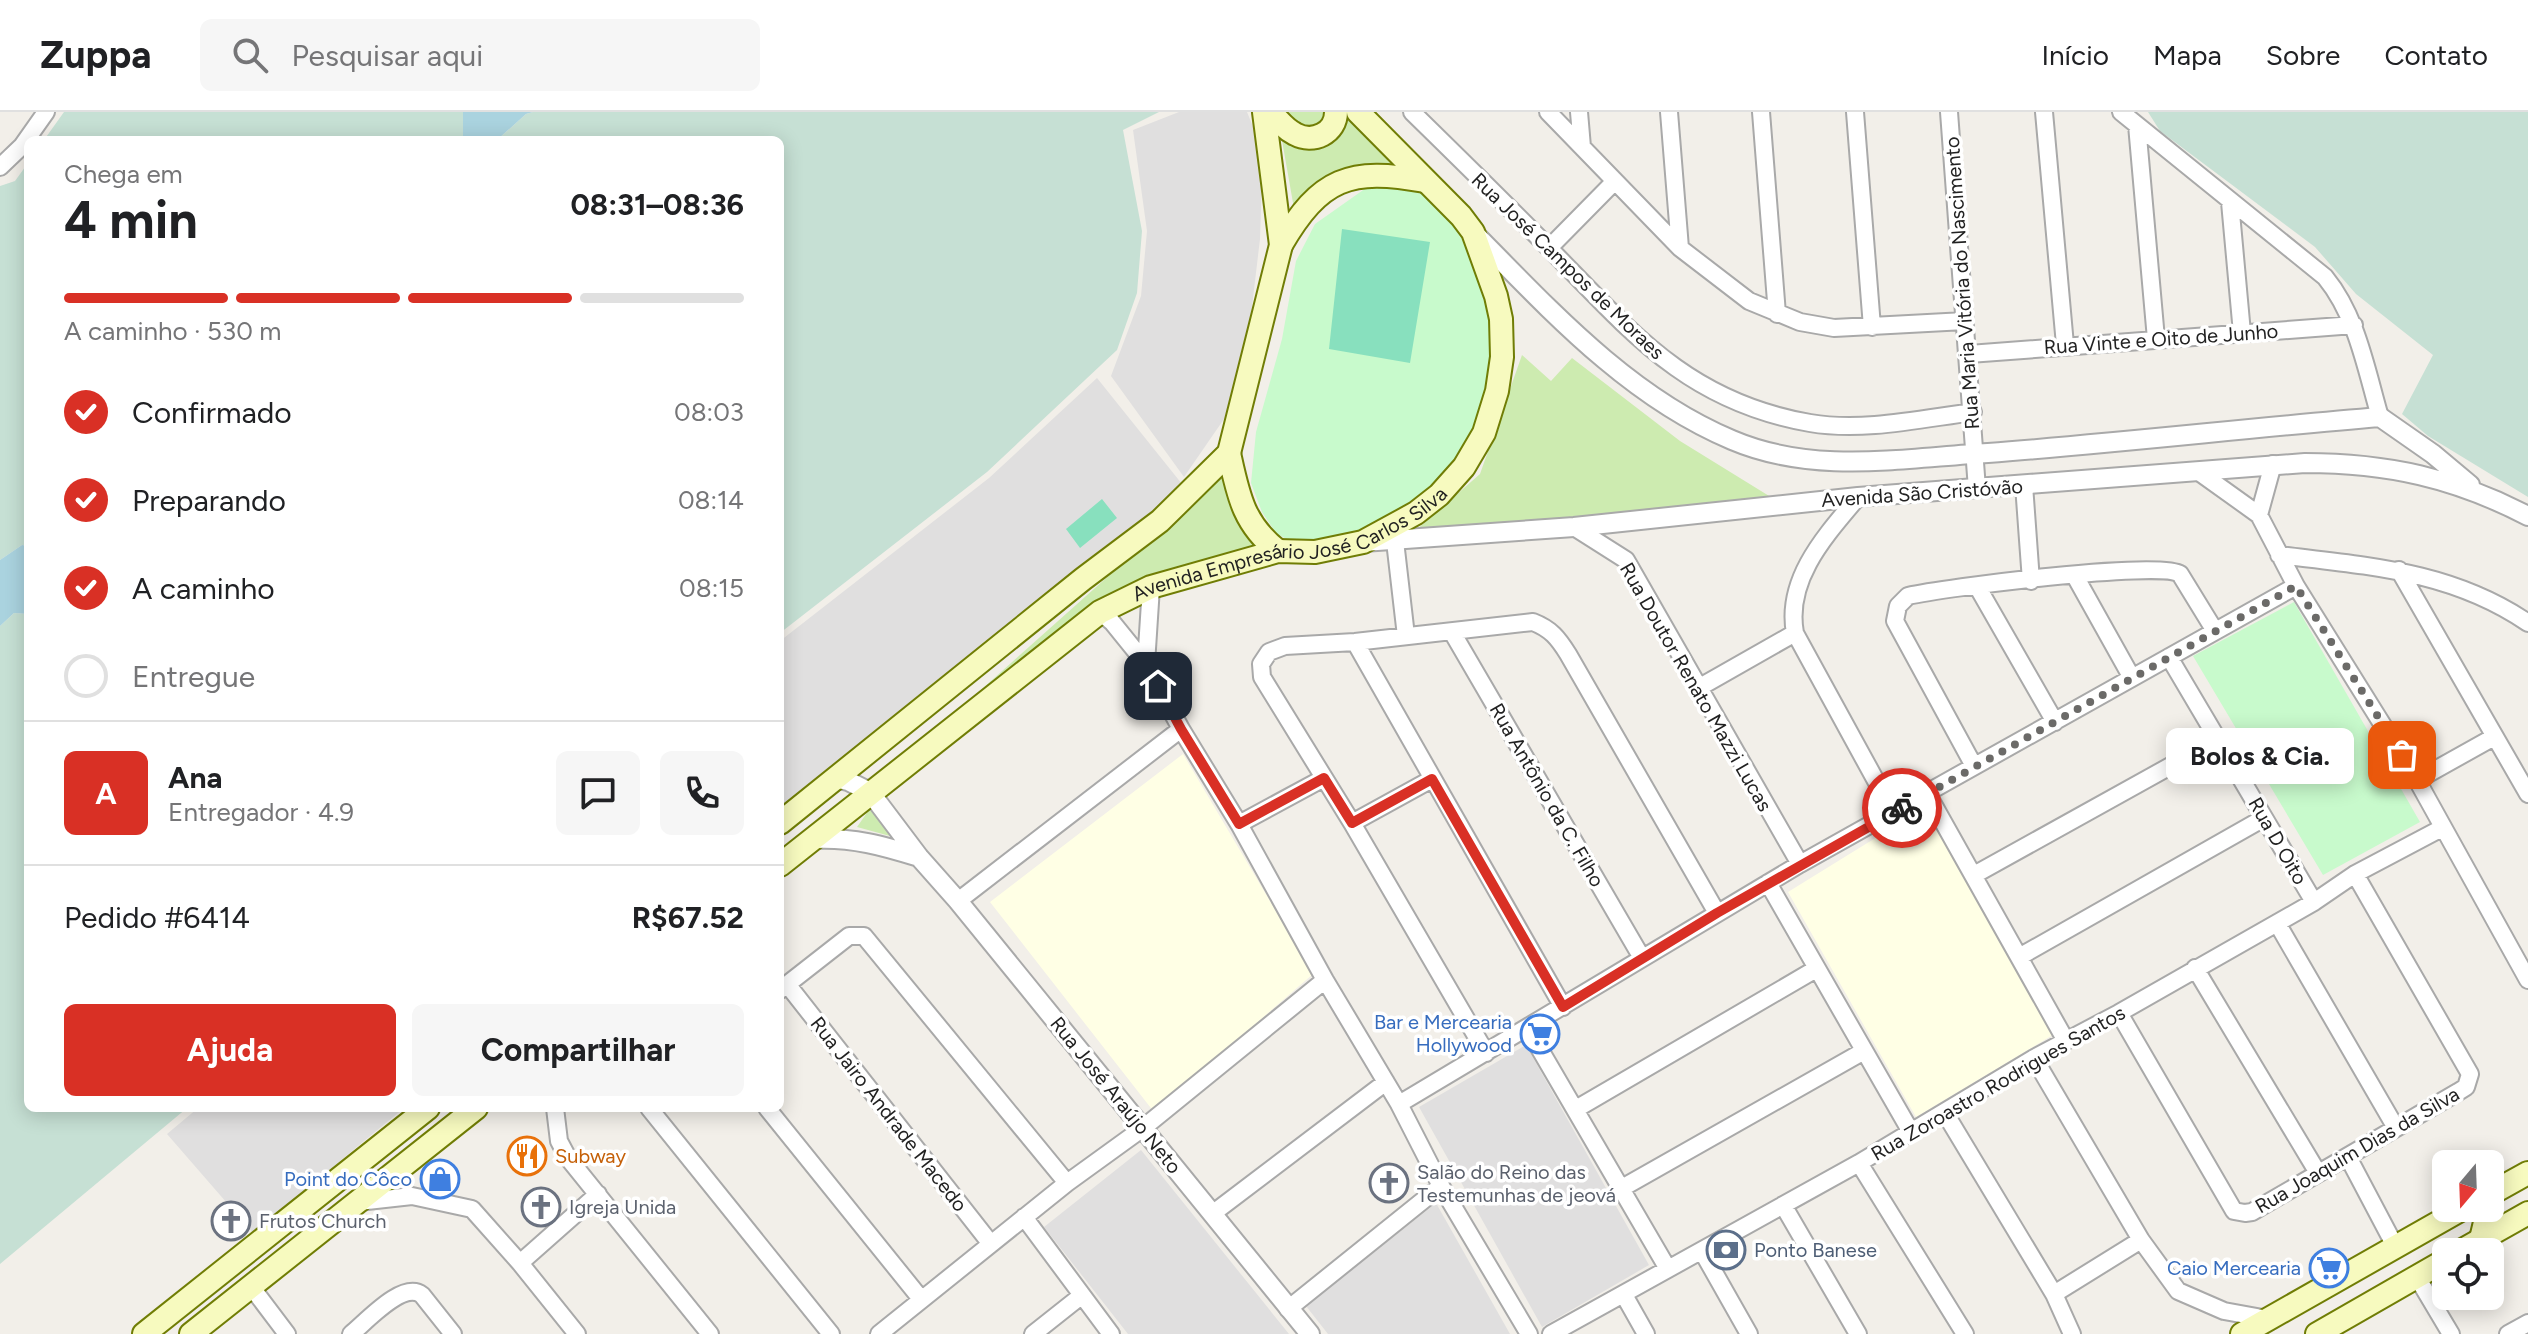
<!DOCTYPE html>
<html lang="pt">
<meta charset="utf-8">
<style>
:root{--surface:#fff;--page:#f6f6f6;--text:#202124;--muted:#757577;--line:#e0e0e0;--accent:#d93025}
body{margin:0;font-family:Figtree,sans-serif;background:var(--page);color:var(--text);height:100vh;display:flex;flex-direction:column;font-size:30px;white-space:nowrap}
*{box-sizing:border-box;margin:0}
p{font-size:26px;color:var(--muted)}
.icon{flex:none;width:44px;height:44px;fill:none;stroke:currentColor;stroke-width:2;stroke-linecap:round;stroke-linejoin:round}
.map{position:relative;flex:1;overflow:hidden}
.panel{position:absolute;left:24px;top:24px;width:760px;height:976px;display:flex;flex-direction:column;background:var(--surface);border-radius:12px;box-shadow:0 4px 20px #0003}
.panel>*{flex:none}
.needle{width:52px;rotate:199deg}
.tools{position:absolute;left:2432px;top:1038px;display:grid;gap:16px}
.tools a{display:grid;place-items:center;width:72px;height:72px;border-radius:12px;background:var(--surface);box-shadow:0 4px 20px #0003;font-size:40px}
.pin{position:absolute;display:grid;place-items:center;width:68px;height:68px;color:#fff;margin:-34px;border-radius:16px;box-shadow:0 4px 12px #0006}
.courier{position:absolute;display:grid;place-items:center;width:80px;height:80px;margin:-40px;border:6px solid #d93025;border-radius:50%;background:#fff;color:#222;box-shadow:0 2px 10px #0007}
.bubble{position:absolute;height:56px;border-radius:12px;background:var(--surface);box-shadow:0 4px 20px #0003;font-size:26px;font-weight:700;line-height:56px;text-align:center}
.head em{font-style:normal;font-weight:700}
.head div{display:flex;flex-direction:column-reverse}
.head{display:flex;align-items:center;justify-content:space-between;height:136px;padding:0 40px}
h1{font-size:52px;font-weight:700;line-height:60px}
.bar{display:grid;grid-template-columns:repeat(4,1fr);gap:12px 8px;align-content:center;height:96px;padding:0 40px}
.bar i{height:10px;border-radius:6px;background:var(--line)}
.bar .selected{background:var(--accent)}
.bar p{grid-column:span 4}
.line{display:flex;align-items:center;gap:20px;padding:0 40px;border-top:2px solid var(--line)}
.line div{flex:1}
.round{display:grid;place-items:center;flex:none;width:84px;height:84px;border-radius:12px;background:var(--page)}
ol{padding:0 40px;list-style:none}
li{display:flex;align-items:center;gap:24px;height:88px}
li p{margin-inline-start:auto}
li .icon{padding:8px;border-radius:50%;background:var(--accent);color:#fff;stroke-width:4}
li:last-child{color:var(--muted)}
li i{width:44px;height:44px;border:4px solid var(--line);border-radius:50%}
.button{display:flex;gap:16px;margin-top:auto;padding:16px 40px}
.button a{flex:1;height:92px;border-radius:12px;background:var(--accent);color:#fff;font-size:32px;font-weight:700;line-height:92px;text-align:center}
.button a+a{background:var(--page);color:var(--text)}
header{display:flex;align-items:center;gap:48px;box-sizing:border-box;height:112px;padding:0 40px;background:var(--surface);border-bottom:2px solid var(--line)}
header strong{font-size:38px}
nav{display:flex;gap:44px;margin-inline-start:auto;font-size:28px}
.search{width:560px;height:72px;background:var(--page);display:flex;align-items:center;gap:20px;box-sizing:border-box;padding:0 28px;border-radius:12px;color:var(--muted);font-size:30px}
.map>svg:first-child{display:block}
</style>
<header>
<strong>Zuppa</strong>
<div class="search"><svg class="icon" aria-label="search" viewBox="0 0 24 24"><circle cx="10" cy="10" r="6"/><path d="M15 15l6 6"/></svg>Pesquisar aqui</div>
<nav><a>Início</a><a>Mapa</a><a>Sobre</a><a>Contato</a></nav>
</header>
<div class="map">
<svg width="2528" height="1222" viewBox="0 0 2528 1222">
<rect width="100%" height="100%" fill="#f2efe9"/>
<path fill="#e0dfdf" d="M1179,0H1247L1254,17L1262,63L1260,127L1246,245L1224,307L1184,365L1111,264L1141,184L1147,119L1133,18Z
M1097,266L1182,372L1155,400L780,698V529L989,366Z
M1526,933L1649,1153L1542,1215L1419,995Z
M198,996H404L253,1121L167,1022Z
M1141,1038L1289,1222H1128L1044,1115Z
M1436,1091L1510,1222H1328L1306,1194Z"/>
<path fill="#ffffe5" d="M1183,642L1313,862L1154,1000L990,790Z
M1924,696L2056,921L1916,1005L1788,780Z"/>
<path fill="#cdebb0" d="M1277,0H1347L1405,59L1356,62L1296,108Z
M1522,243L1551,269L1572,246L1680,329L1774,387L1415,419L1480,362Z
M1225,357L1235,403L1257,438L1093,499L973,585L1197,385Z
M871,695L901,727L857,715Z"/>
<path fill="#c6e0d4" d="M64,0H463V28H44Z
M533,0H1159L1123,18L1142,119L1137,181L1117,238L987,360L780,521V28H497L526,2Z
M2148,0H2528V385L2428,324L2402,302L2433,243L2356,182L2315,135L2160,19Z
M28,51V434L22,433L0,448V74L15,69Z
M14,501L28,502V996H187L0,1152V514Z"/>
<path fill="#c8facc" d="M1382,75L1427,81L1453,104L1475,146L1496,217L1482,314L1432,378L1365,421L1326,430L1293,431L1276,421L1262,400L1251,371L1256,320L1282,227L1296,149L1315,112L1366,76Z
M2294,490L2420,710L2323,763L2193,544Z"/>
<path fill="#88e0be" d="M1342,117L1430,130L1410,251L1329,237Z
M1102,387L1117,406L1080,436L1066,417Z"/>
<path fill="#aad3df" d="M463,0H533L526,2L497,28H463Z
M22,433L28,434V502L14,501L0,514V448Z"/>
<g fill="none" stroke-linecap="round" stroke-linejoin="round">
<defs>
<path id="minor" d="M1412,0C1458,45 1504,90 1549,136C1631,220 1688,290 1810,311C1863,320 1920,307 1973,300
M1548,0L1680,136L1749,189L1800,210L1834,216L1965,209
M1579,0L1582,35
M1669,0L1680,136
M1761,0L1777,202
M1855,0L1872,215
M1949,0L1977,377
M2044,0L2065,233
M2121,0L2325,165C2357,204 2366,257 2380,305
M2137,13L2156,227
M0,55L22,34L46,0
M2230,90L2242,221
M1549,136L1615,69
M1969,242L2354,213
M2199,360L2259,403L2296,474L2417,668L2528,868
M2024,373L2031,469
M1858,385C1826,423 1785,467 1795,521L1893,700
M2259,403L2273,352
M1574,415L1626,448L1800,752
M1395,429L1406,524
M2279,443C2368,454 2452,459 2528,511
M2399,458L2528,682
M2075,464L2132,566
M1977,474L2055,610
M1100,500L1112,510L1146,552L1181,617L1239,712L1325,868L1399,992L1441,1074L1529,1222
M1452,520L1642,846
M1355,530L1563,895
M2169,545L2314,790
M1146,552L1151,475
M1700,575L1795,521
M1974,654L1895,509L1898,494L1908,484C1942,476 2160,448 2180,462L2215,519
M2417,668L2494,625
M1928,683L2066,929
M1352,711L1432,667
M1239,712L1324,666
M1974,763L2219,627
M1768,771L1911,1020
M958,789L1181,617
M2277,811L2396,1016
M2019,845L2264,706
M2195,856L2318,1061
M787,872L991,1132
M780,878L849,824H864L1067,1071
M2119,901L2234,1099L2245,1101L2252,1100L2458,980L2466,975L2470,962L2355,762
M1528,917L1668,1157
M1486,941L1352,711L1262,565L1261,552L1269,540L1285,534L1355,530L1533,510C1551,517 1558,526 1568,542L1717,801
M2034,946L2141,1128L2178,1179L2224,1199L2268,1207
M1399,992L1800,752L2296,474
M555,996L559,1029L568,1046L710,1222
M649,996L831,1222
M767,996L921,1187
M1576,997L1816,857
M1945,1001L2054,1182L2072,1222
M2348,1045L2395,1134
M1859,1051L1965,1222
M1622,1076L1864,939
M358,1090L412,1084L472,1097L520,1151L577,1222
M1783,1093L1858,1222
M1212,1102L1386,970
M1024,1105L1111,1222
M1702,1139L1749,1222
M520,1151L598,1082
M2417,1165L2451,1222
M250,1173L287,1222
M2054,1182L2141,1128
M1624,1183L1646,1222
M1288,1197L1441,1074
M351,1222C366,1210 403,1168 422,1183L453,1222
M879,1222L1067,1071L1143,1016L1325,868
M1033,1222L1081,1184
M1551,1222L1859,1051L2034,946L2119,901L2314,790L2355,762L2442,716
M2508,1222L2528,1211"/>
<path id="tertiary" d="M1474,121C1551,199 1629,285 1732,328C1814,363 1902,346 1988,341C2119,331 2249,316 2380,305L2433,342L2470,373
M1363,430L1574,415L1858,385L2305,351C2387,351 2455,366 2528,404
M832,670L839,667L848,669L870,680L919,745L958,789L1310,1222
M814,727C852,725 884,734 919,745"/>
<g id="secondary">
<path d="M1271,0C1278,8 1285,17 1295,22C1313,32 1336,21 1336,0"/>
<path d="M1281,133C1320,66 1350,55 1425,69"/>
<path d="M1229,341C1238,382 1243,412 1278,439"/>
<path d="M780,711L1083,467L1160,409L1229,341L1281,133L1264,0"/>
<path id="s1" d="M780,753L1100,500L1151,475L1278,439L1315,440L1363,430L1416,401L1439,383L1464,355L1484,321L1497,279L1502,245L1501,207L1496,184L1473,120L1461,104L1358,0"/>
<path d="M2490,1082L2528,1061"/>
<path d="M2478,1096L2486,1106L2481,1127"/>
<path d="M2459,1140L2528,1101"/>
<path d="M144,1222L428,996"/>
<path d="M191,1222L476,996"/>
<path d="M2242,1222L2464,1096"/>
<path d="M2317,1222L2446,1148"/>
</g>
</defs>
<use href="#minor" stroke="#a9a9a9" stroke-width="20"/>
<use href="#tertiary" stroke="#a9a9a9" stroke-width="22"/>
<use href="#secondary" stroke="#707d05" stroke-width="26"/>
<use href="#minor" stroke="#fff" stroke-width="16"/>
<use href="#tertiary" stroke="#fff" stroke-width="18"/>
<use href="#secondary" stroke="#f7fabf" stroke-width="22"/>
</g>
<g fill="none" stroke-linecap="round" stroke-linejoin="round">
<path stroke="#6b6a68" stroke-width="8" stroke-dasharray="0 14.4" d="M1902,696L2296,474L2402,643"/>
<path stroke="#d93025" stroke-width="10" d="M1158,574L1181,617L1239,712L1324,666L1352,711L1432,667L1563,895L1717,801L1902,696"/>
</g>
<defs>
<symbol id="supermarket-ring" viewBox="-11 -11 22 22"><circle r="9.5" fill="#fff" stroke="#3f7fe0" stroke-width="1.5"/><path d="M-6-5.5h2.5l.6 2H6L4.5 2H-2.5L-4.4-4H-6ZM-1.5 3.2a1.3 1.3 0 1 0 .1 0ZM3 3.2a1.3 1.3 0 1 0 .1 0Z" fill="#3f7fe0"/></symbol>
<symbol id="restaurant-ring" viewBox="-11 -11 22 22"><circle r="9.5" fill="#fff" stroke="#e8710a" stroke-width="1.5"/><path d="M-5-6h1v4h1v-4h1v4h1v-4h1v5L-1.5 .5V6h-2V.5L-5-1ZM5-6V6H3V1.5H1.5Q1.5-4 5-6Z" fill="#e8710a"/></symbol>
<symbol id="shop-ring" viewBox="-11 -11 22 22"><circle r="9.5" fill="#fff" stroke="#3f7fe0" stroke-width="1.5"/><path d="M-5-2.5h2.3a2.7 3.5 0 0 1 5.4 0H5L5.5 6h-11ZM-1.5-2.5h3a1.5 2.3 0 0 0-3 0Z" fill="#3f7fe0"/></symbol>
<symbol id="church-ring" viewBox="-11 -11 22 22"><circle r="9.5" fill="#fff" stroke="#6b7280" stroke-width="1.5"/><path d="M-1.2-6h2.4v3.5h3.3v2.4h-3.3V6h-2.4V-.1h-3.3v-2.4h3.3Z" fill="#6b7280"/></symbol>
<symbol id="bank-ring" viewBox="-11 -11 22 22"><circle r="9.5" fill="#fff" stroke="#5c6f8a" stroke-width="1.5"/><path d="M-6-4H6V4H-6ZM0-2.3a2.3 2.3 0 1 0 0 4.6a2.3 2.3 0 1 0 0-4.6Z" fill="#5c6f8a"/></symbol>
</defs>
<g fill-rule="evenodd">
<use href="#supermarket-ring" x="1518" y="900" width="44" height="44"/>
<use href="#restaurant-ring" x="505" y="1022" width="44" height="44"/>
<use href="#shop-ring" x="418" y="1045" width="44" height="44"/>
<use href="#church-ring" x="1367" y="1049" width="44" height="44"/>
<use href="#church-ring" x="519" y="1073" width="44" height="44"/>
<use href="#church-ring" x="209" y="1087" width="44" height="44"/>
<use href="#bank-ring" x="1704" y="1116" width="44" height="44"/>
<use href="#supermarket-ring" x="2307" y="1134" width="44" height="44"/>
</g>
<g text-anchor="middle" stroke-width="7" stroke-linejoin="round" paint-order="stroke">
<g font-size="20" fill="#222" stroke="#fff">
<text transform="translate(1568 154) rotate(44)" y="7">Rua José Campos de Moraes</text>
<text transform="translate(1962 171) rotate(-94)" y="7">Rua Maria Vitória do Nascimento</text>
<text transform="translate(2161 227) rotate(-4)" y="7">Rua Vinte e Oito de Junho</text>
<text transform="translate(1922 381) rotate(-4)" y="7">Avenida São Cristóvão</text>
<text dy="7" stroke="none"><textPath href="#s1" startOffset="612">Avenida Empresário José Carlos Silva</textPath></text>
<text transform="translate(1696 575) rotate(60)" y="7">Rua Doutor Renato Mazzi Lucas</text>
<text transform="translate(1547 683) rotate(60)" y="7">Rua Antônio da C. Filho</text>
<text transform="translate(2278 729) rotate(60)" y="7">Rua D Oito</text>
<text transform="translate(1998 971) rotate(-30)" y="7">Rua Zoroastro Rodrigues Santos</text>
<text transform="translate(1116 983) rotate(51)" y="7">Rua José Araújo Neto</text>
<text transform="translate(889 1002) rotate(52)" y="7">Rua Jairo Andrade Macedo</text>
<text transform="translate(2357 1038) rotate(-30)" y="7">Rua Joaquim Dias da Silva</text>
</g>
<g font-size="20" fill="#366cbe" stroke="#fff" text-anchor="end">
<text x="1512" y="917">Bar e Mercearia<tspan x="1512" dy="23">Hollywood</tspan></text>
<text x="412" y="1074">Point do Côco</text>
<text x="2301" y="1163">Caio Mercearia</text>
</g>
<g font-size="20" fill="#c56008" stroke="#fff" text-anchor="start">
<text x="555" y="1051">Subway</text>
</g>
<g font-size="20" fill="#5b616d" stroke="#fff" text-anchor="start">
<text x="1417" y="1067">Salão do Reino das<tspan x="1417" dy="23">Testemunhas de jeová</tspan></text>
<text x="569" y="1102">Igreja Unida</text>
<text x="259" y="1116">Frutos Church</text>
</g>
<g font-size="20" fill="#4e5e75" stroke="#fff" text-anchor="start">
<text x="1754" y="1145">Ponto Banese</text>
</g>
</g>
</svg>
<div class="tools">
<a><svg class="needle" viewBox="-14 -14 28 28"><path d="M0-13l5 13h-10z" fill="#e53935"/><path d="M0 13l5-13h-10z" fill="#757577"/></svg></a>
<a><svg class="icon" aria-label="locate" viewBox="0 0 24 24"><circle cx="12" cy="12" r="6"/><path d="M12 2v4M12 18v4M2 12h4M18 12h4"/></svg></a>
</div>
<div class="pin" style="left:2402px;top:643px;background:#ea580c"><svg class="icon" aria-label="bag" viewBox="0 0 24 24"><path d="M5 8h14l-1 12H6zM9 8a3 3 0 0 1 6 0"/></svg></div>
<div class="pin" style="left:1158px;top:574px;background:#1f2937"><svg class="icon" aria-label="home" viewBox="0 0 24 24"><path d="M3 11l9-7 9 7M6 9v11h12V9"/></svg></div>
<div class="courier" style="left:1902px;top:696px"><svg class="icon" aria-label="bike" viewBox="0 0 24 24"><circle cx="6" cy="16" r="4"/><circle cx="18" cy="16" r="4"/><path d="M6 16l4-8h5l3 8M10 8l3 8H6M13 5h3"/></svg></div>
<div class="bubble" style="left:2166px;top:616px;width:188px">Bolos &amp; Cia.</div>
<section class="panel">
<div class="head"><div><h1>4 min</h1><p>Chega em</p></div><em>08:31–08:36</em></div>
<div class="bar"><i class="selected"></i><i class="selected"></i><i class="selected"></i><i></i><p>A caminho · 530 m</p></div>
<ol>
<li><svg class="icon" aria-label="check" viewBox="0 0 24 24"><path d="M5 12l5 5 9-10"/></svg>Confirmado<p>08:03</p></li>
<li><svg class="icon" aria-label="check" viewBox="0 0 24 24"><path d="M5 12l5 5 9-10"/></svg>Preparando<p>08:14</p></li>
<li><svg class="icon" aria-label="check" viewBox="0 0 24 24"><path d="M5 12l5 5 9-10"/></svg>A caminho<p>08:15</p></li>
<li><i></i>Entregue</li>
</ol>
<div class="line" style="height:144px"><b class="round" style="background:var(--accent);color:#fff">A</b><div><b>Ana</b><p>Entregador · 4.9</p></div><a class="round"><svg class="icon" aria-label="chat" viewBox="0 0 24 24"><path d="M4 5h16v11H9l-5 4z"/></svg></a><a class="round"><svg class="icon" aria-label="phone" viewBox="0 0 24 24"><path d="M5 4h4l2 5-3 2q2 4 5 5l2-3 5 2v4C11 20 4 13 5 4z"/></svg></a></div>
<div class="line" style="height:104px"><div>Pedido #6414</div><b>R$67.52</b></div>
<div class="button"><a>Ajuda</a><a>Compartilhar</a></div>
</section>
</div>
